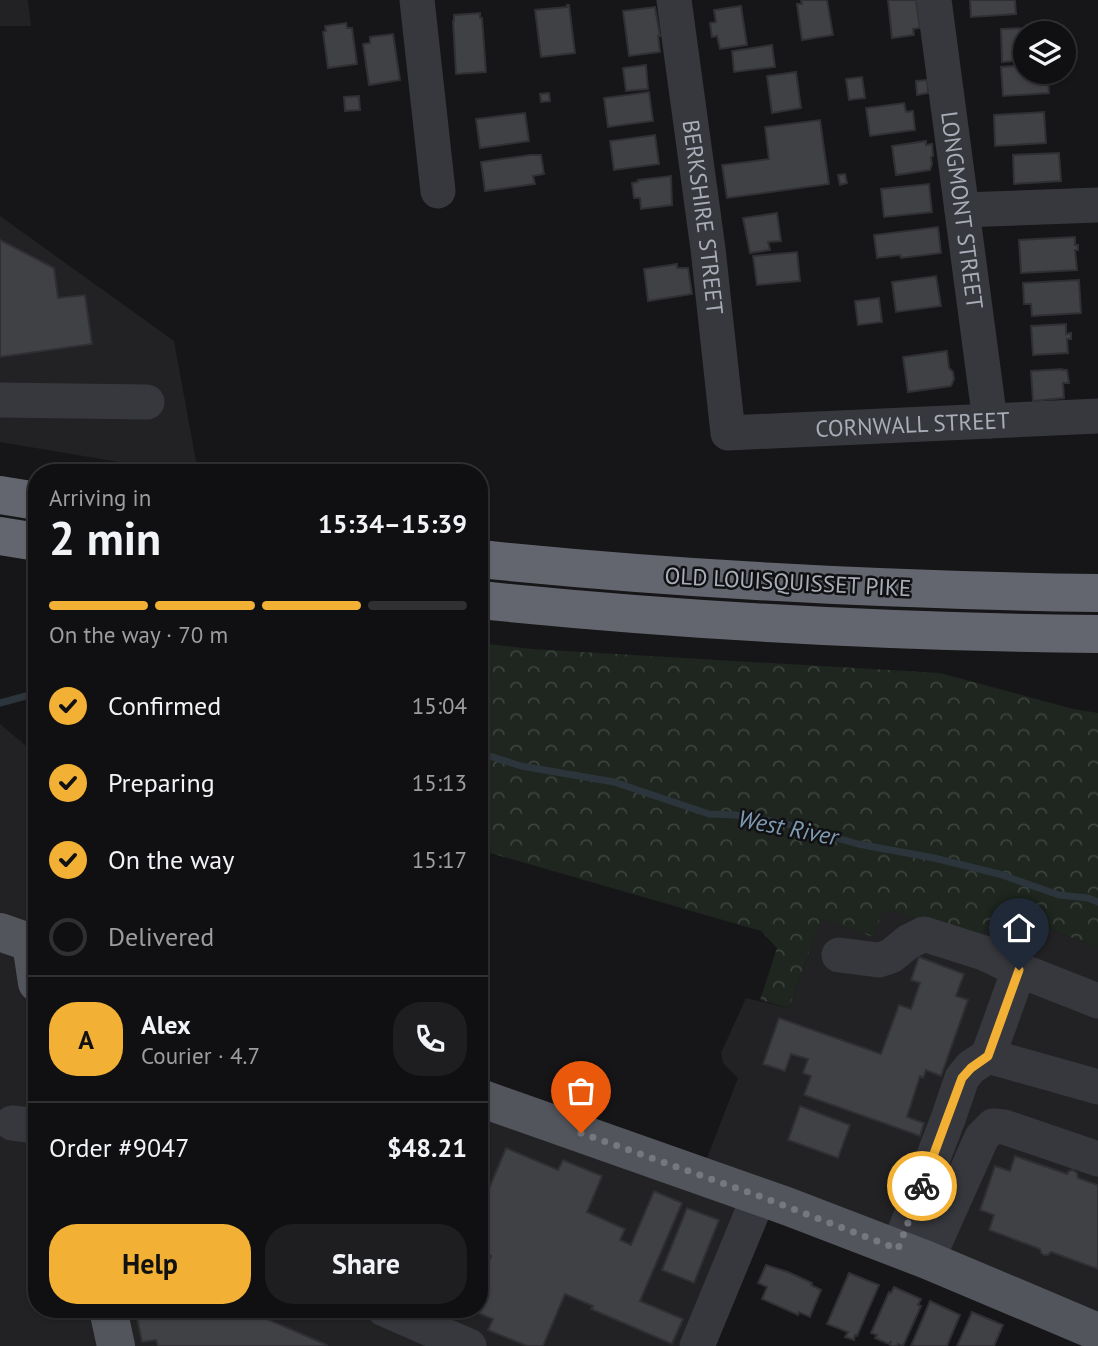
<!DOCTYPE html>
<meta charset="utf-8">
<style>
:root{--surface:#101012;--page:#1e1e20;--text:#f1f3f6;--muted:#9c9d9f;--line:#303032;--accent:#f2b134}
body{margin:0;font-family:"PT Sans",sans-serif;background:var(--page);color:var(--text);height:100vh;display:flex;flex-direction:column;font-size:26px;white-space:nowrap}
*{box-sizing:border-box;margin:0}
p{font-size:23px;color:var(--muted)}
.icon{flex:none;width:38px;height:38px;fill:none;stroke:currentColor;stroke-width:2;stroke-linecap:round;stroke-linejoin:round}
.map{position:relative;flex:1;overflow:hidden}
.details{position:absolute;left:28px;top:464px;width:460px;height:854px;display:flex;flex-direction:column;background:var(--surface);border-radius:28px;box-shadow:0 2px 5px #0004,0 0 0 2px var(--line)}
.details>*{flex:none}
.tools{position:absolute;left:1013px;top:21px;display:grid;gap:14px}
.tools a{display:grid;place-items:center;width:63px;height:63px;border-radius:50%;background:var(--surface);box-shadow:0 2px 5px #0004,0 0 0 2px var(--line);font-size:35px}
.pin{position:absolute;display:grid;place-items:center;width:60px;height:60px;color:#fff;margin:-72px -30px;border-radius:50% 50% 50% 0;rotate:-45deg;box-shadow:0 0 7px #0007}
.pin .icon{rotate:45deg}
.courier{position:absolute;display:grid;place-items:center;width:70px;height:70px;margin:-35px;border:5px solid #f2b134;border-radius:50%;background:#fff;color:#222;box-shadow:0 2px 9px #0007}
.overview em{font-style:normal;font-weight:700}
.overview div{display:flex;flex-direction:column-reverse}
.overview{display:flex;align-items:center;justify-content:space-between;height:119px;padding:0 21px}
h1{font-size:46px;font-weight:700;line-height:52px}
.bar{display:grid;grid-template-columns:repeat(4,1fr);gap:10px 7px;align-content:center;height:84px;padding:0 21px}
.bar i{height:9px;border-radius:5px;background:var(--line)}
.bar .selected{background:var(--accent)}
.bar p{grid-column:span 4}
.line{display:flex;align-items:center;gap:18px;padding:0 21px;border-top:2px solid var(--line)}
.line div{flex:1}
.round{display:grid;place-items:center;flex:none;width:74px;height:74px;border-radius:28px;background:var(--page)}
ol{padding:0 21px;list-style:none}
li{display:flex;align-items:center;gap:21px;height:77px}
li p{margin-inline-start:auto}
li .icon{padding:7px;border-radius:50%;background:var(--accent);color:#111;stroke-width:4}
li:last-child{color:var(--muted)}
li i{width:38px;height:38px;border:4px solid var(--line);border-radius:50%}
.button{display:flex;gap:14px;margin-top:auto;padding:14px 21px}
.button a{flex:1;height:80px;border-radius:28px;background:var(--accent);color:#111;font-size:28px;font-weight:700;line-height:80px;text-align:center}
.button a+a{background:var(--page);color:var(--text)}
.map>svg:first-child{display:block}
</style>
<div class="map">
<svg width="1098" height="1346" viewBox="0 0 1098 1346">
<defs>
<pattern id="forest-crowns" width="20" height="18" patternUnits="userSpaceOnUse" patternTransform="scale(1.75)"><rect width="20" height="18" fill="#1e261f"/><path d="M2 6a3 3 0 1 1 6 0M12 15a3 3 0 1 1 6 0" fill="none" stroke="#3c433d"/></pattern>
</defs>
<rect width="100%" height="100%" fill="#161618"/>
<path fill="#222225" d="M0,0H28L31,26H0Z
M0,216L174,341L198,472H178L0,442Z
M0,724L37,755V1309H480V1098L700,1176L738,1078L723,1063L721,1053L746,998L789,1008L821,919L873,937L882,914L890,910L981,940L987,923L999,911L1098,947V1314L755,1199L687,1346H0Z"/>
<path fill="url(#forest-crowns)" d="M480,643L532,649L940,673L1073,709L1098,713V947L999,911L987,923L981,941L890,910L882,914L873,937L821,919L789,1008L760,1000L777,948L761,931L480,850Z"/>
<g fill="none" stroke-linecap="round" stroke-linejoin="round">
<path stroke="#2c353c" stroke-width="7" d="M0,703L37,693
M480,753L521,766L614,782L709,814L735,815L783,823L858,844L934,858L999,874L1059,895L1088,898L1098,902"/>
</g>
<path fill="#404145" stroke="#303034" stroke-width="2" d="M801,0H827L833,35L802,40L797,4H802Z
M888,0H916L920,28L913,29L914,35L892,38Z
M970,0H1015L1016,14L971,17Z
M567,5H569L575,53L541,57L535,10L567,7Z
M741,6L747,45L720,49L717,36L712,37L710,23L716,22L714,10Z
M655,7L660,36H658L660,52L629,56L623,11Z
M480,13V18H482L486,72L456,74L453,21H454V15Z
M346,23L347,28H352L357,64L328,68L323,32L326,31L325,26Z
M1050,27L1051,33H1026V60L1002,62L1001,29Z
M393,34L400,80L369,85L363,44L370,43V37Z
M772,45L775,67L734,72L732,51Z
M646,65L648,89L626,91L623,68Z
M1026,65V72H1047L1049,93L1003,96L1001,67Z
M796,72L801,108L772,113L767,76Z
M862,77L865,98L849,100L846,79Z
M927,80L928,93L917,95L916,81Z
M649,92L653,121L608,127L604,98Z
M549,93L550,101L541,102L540,94Z
M359,96L360,110L345,111L344,97Z
M904,103L906,112L913,111L915,130L870,136L866,108Z
M1044,112L1046,143L995,146L994,115Z
M525,113L529,141L480,148L476,119Z
M820,120L829,184L727,198L722,165L769,159L765,127Z
M655,135L659,164L614,170L610,141Z
M926,141V145L932,144L933,156L931,157L932,164L930,170L896,175L892,146Z
M1059,153L1061,181L1014,184L1013,155Z
M530,155H541L544,174L533,176L535,184L485,191L481,162Z
M845,174L847,183L840,185L838,175Z
M671,176L672,205L641,209L640,198H634L632,183L638,182V180Z
M929,184L932,212L884,217L881,189Z
M777,213L781,241L768,242L770,250L750,253L743,218Z
M938,227L941,253L901,258L900,255L877,258L874,235Z
M1075,237V245H1078V250H1075L1077,270L1021,273L1019,240Z
M0,240L54,268L58,298L85,295L92,344L0,357Z
M797,252L800,281L757,285L753,256Z
M677,264V268H688L692,294L648,301L644,269Z
M936,276L941,306L896,312L892,282Z
M1079,280L1081,313L1032,316L1031,304H1024L1023,283Z
M879,298L882,322L858,325L855,301Z
M1066,324V334L1071,333V339H1067L1068,353L1033,355L1031,326Z
M947,351L949,368L953,372L954,379L951,386L908,392L903,357Z
M1062,369V370H1067L1069,383H1063L1064,398L1033,401L1031,371Z
M919,957L964,974L956,996L968,1000L941,1076L926,1070L923,1078L920,1076L907,1117L924,1123L920,1136L804,1095L811,1076L803,1073L808,1059L791,1054L785,1071L763,1064L779,1018L881,1054L899,1005L911,1009L920,983L911,980Z
M800,1106L850,1125L838,1158L788,1140Z
M506,1148L558,1170L563,1160L602,1176L587,1212L625,1229L620,1240L631,1245L654,1191L682,1203L640,1301L683,1319L672,1344L591,1309L593,1306L565,1294L543,1346H527L488,1330L493,1319L469,1309H480V1282L491,1256L480,1251V1210Z
M1015,1156L1067,1174L1069,1171L1073,1170L1077,1173L1078,1178L1098,1185V1269L1051,1252L1048,1255H1044L1041,1253L1040,1249L989,1230L994,1215L980,1210L995,1166L1010,1171Z
M687,1208L719,1220L694,1283L662,1270Z
M766,1265L788,1272L812,1283L811,1285L821,1290L810,1317L799,1312L798,1315L762,1299L767,1287L758,1283Z
M849,1273L879,1285L857,1336L855,1335L854,1340L845,1337L848,1332L827,1324Z
M894,1287L921,1299L918,1305L921,1306L903,1346L898,1344L897,1346H891L890,1345L891,1341L889,1344L875,1338L877,1335L871,1333L889,1292L891,1293Z
M930,1301L960,1315L947,1346H911Z
M135,1309H265L262,1317L327,1345V1346H158L156,1340L142,1342Z
M972,1312L1003,1325L994,1346H957Z"/>
<g fill="none" stroke-linecap="round" stroke-linejoin="round">
<g stroke="#37383d" stroke-width="35">
<path d="M417,0L438,191"/>
<path id="s1" d="M674,0L708,249L728,433L1098,416"/>
<path id="s2" d="M934,0L990,421"/>
<path d="M962,210L1098,205"/>
<path d="M0,400L147,402"/>
<path d="M839,955L879,960L891,956L908,942L924,934L984,953L1019,970"/>
<path d="M988,1056L1098,1087"/>
<path d="M12,1123L37,1126"/>
<path d="M898,1249L948,1119L962,1078L971,1067L988,1056L1019,970L1098,1001"/>
<path d="M927,1260L982,1137L993,1126L1004,1127L1098,1159"/>
<path d="M384,1309L469,1346"/>
<path d="M697,1346L759,1196"/>
</g>
<path stroke="#53555c" stroke-width="38" d="M0,932L37,945
M31,943L37,983
M480,1098L789,1207L927,1260L1098,1332
M108,1309L116,1346"/>
<path stroke="#63666e" stroke-width="38" d="M0,495L37,501
M0,536L37,542
M480,559C685,580 891,590 1098,593
M480,600C685,621 892,632 1098,634"/>
</g>
<g fill="none" stroke-linecap="round" stroke-linejoin="round">
<path stroke="#757880" stroke-width="7" stroke-dasharray="0 12.6" d="M581,1133L759,1196L898,1249L922,1186"/>
<path stroke="#f2b134" stroke-width="9" d="M922,1186L962,1078L971,1068L988,1056L1019,970"/>
</g>
<g text-anchor="middle" stroke-width="5" stroke-linejoin="round" paint-order="stroke">
<g font-size="23" fill="#a8adb8" stroke="#111113">
<text dy="8" stroke="none"><textPath href="#s2" startOffset="212">LONGMONT STREET</textPath></text>
<text dy="8" stroke="none"><textPath href="#s1" startOffset="219">BERKSHIRE STREET</textPath></text>
<text dy="8" stroke="none"><textPath href="#s1" startOffset="621">CORNWALL STREET</textPath></text>
<text transform="translate(788 582) rotate(3)" y="8">OLD LOUISQUISSET PIKE</text>
</g>
<g font-size="24" font-style="italic" fill="#7f9bb3" stroke="#111113">
<text transform="translate(788 828) rotate(11)" y="8">West River</text>
</g>
</g>
</svg>
<div class="tools">
<a><svg class="icon" aria-label="layers" viewBox="0 0 24 24"><path d="M12 4l9 5-9 5-9-5zM3 14l9 5 9-5"/></svg></a>
</div>
<div class="pin" style="left:581px;top:1133px;background:#ea580c"><svg class="icon" aria-label="bag" viewBox="0 0 24 24"><path d="M5 8h14l-1 12H6zM9 8a3 3 0 0 1 6 0"/></svg></div>
<div class="pin" style="left:1019px;top:970px;background:#1f2937"><svg class="icon" aria-label="home" viewBox="0 0 24 24"><path d="M3 11l9-7 9 7M6 9v11h12V9"/></svg></div>
<div class="courier" style="left:922px;top:1186px"><svg class="icon" aria-label="bike" viewBox="0 0 24 24"><circle cx="6" cy="16" r="4"/><circle cx="18" cy="16" r="4"/><path d="M6 16l4-8h5l3 8M10 8l3 8H6M13 5h3"/></svg></div>
<section class="details">
<div class="overview"><div><h1>2 min</h1><p>Arriving in</p></div><em>15:34–15:39</em></div>
<div class="bar"><i class="selected"></i><i class="selected"></i><i class="selected"></i><i></i><p>On the way · 70 m</p></div>
<ol>
<li><svg class="icon" aria-label="check" viewBox="0 0 24 24"><path d="M5 12l5 5 9-10"/></svg>Confirmed<p>15:04</p></li>
<li><svg class="icon" aria-label="check" viewBox="0 0 24 24"><path d="M5 12l5 5 9-10"/></svg>Preparing<p>15:13</p></li>
<li><svg class="icon" aria-label="check" viewBox="0 0 24 24"><path d="M5 12l5 5 9-10"/></svg>On the way<p>15:17</p></li>
<li><i></i>Delivered</li>
</ol>
<div class="line" style="height:126px"><b class="round" style="background:var(--accent);color:#111">A</b><div><b>Alex</b><p>Courier · 4.7</p></div><a class="round"><svg class="icon" aria-label="phone" viewBox="0 0 24 24"><path d="M5 4h4l2 5-3 2q2 4 5 5l2-3 5 2v4C11 20 4 13 5 4z"/></svg></a></div>
<div class="line" style="height:91px"><div>Order #9047</div><b>$48.21</b></div>
<div class="button"><a>Help</a><a>Share</a></div>
</section>
</div>
